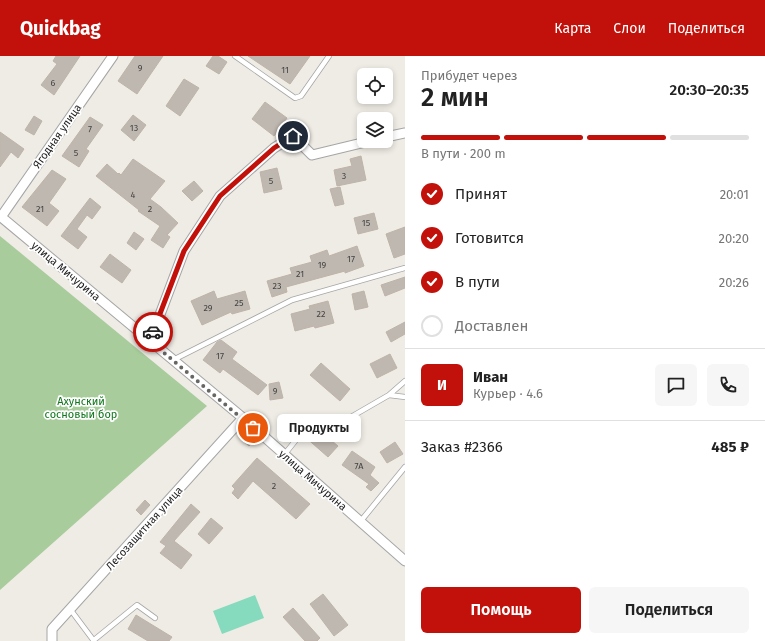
<!DOCTYPE html>
<html lang="ru">
<meta charset="utf-8">
<style>
:root{--surface:#fff;--page:#f6f6f6;--text:#222;--muted:#767676;--line:#e0e0e0;--accent:#c2110a}
body{margin:0;font-family:"Fira Sans",sans-serif;background:var(--page);color:var(--text);height:100vh;display:flex;flex-direction:column;font-size:15px;white-space:nowrap}
*{box-sizing:border-box;margin:0}
p{font-size:13px;color:var(--muted)}
.icon{flex:none;width:22px;height:22px;fill:none;stroke:currentColor;stroke-width:2;stroke-linecap:round;stroke-linejoin:round}
.map{position:relative;flex:1;overflow:hidden}
.drawer{display:flex;flex-direction:column;background:var(--surface);width:360px}
.drawer>*{flex:none}
.tools{position:absolute;left:357px;top:12px;display:grid;gap:8px}
.tools a{display:grid;place-items:center;width:36px;height:36px;border-radius:6px;background:var(--surface);box-shadow:0 2px 6px #0003;font-size:20px}
.pin{position:absolute;display:grid;place-items:center;width:34px;height:34px;color:#fff;margin:-17px;border:2px solid #fff;border-radius:50%;box-shadow:0 1px 4px #0007}
.courier{position:absolute;display:grid;place-items:center;width:40px;height:40px;margin:-20px;border:3px solid #c2110a;border-radius:50%;background:#fff;color:#222;box-shadow:0 1px 5px #0007}
.bubble{position:absolute;height:28px;border-radius:6px;background:var(--surface);box-shadow:0 2px 6px #0003;font-size:13px;font-weight:600;line-height:28px;text-align:center}
.summary em{font-style:normal;font-weight:600}
.summary div{display:flex;flex-direction:column-reverse}
.summary{display:flex;align-items:center;justify-content:space-between;height:68px;padding:0 16px}
h1{font-size:26px;font-weight:600;line-height:30px}
.bar{display:grid;grid-template-columns:repeat(4,1fr);gap:6px 4px;align-content:center;height:48px;padding:0 16px}
.bar i{height:5px;border-radius:3px;background:var(--line)}
.bar .selected{background:var(--accent)}
.bar p{grid-column:span 4}
.line{display:flex;align-items:center;gap:10px;padding:0 16px;border-top:1px solid var(--line)}
.line div{flex:1}
.round{display:grid;place-items:center;flex:none;width:42px;height:42px;border-radius:6px;background:var(--page)}
ol{padding:0 16px;list-style:none}
li{display:flex;align-items:center;gap:12px;height:44px}
li p{margin-inline-start:auto}
li .icon{padding:4px;border-radius:50%;background:var(--accent);color:#fff;stroke-width:4}
li:last-child{color:var(--muted)}
li i{width:22px;height:22px;border:2px solid var(--line);border-radius:50%}
.button{display:flex;gap:8px;margin-top:auto;padding:8px 16px}
.button a{flex:1;height:46px;border-radius:6px;background:var(--accent);color:#fff;font-size:16px;font-weight:600;line-height:46px;text-align:center}
.button a+a{background:var(--page);color:var(--text)}
header{display:flex;align-items:center;gap:24px;box-sizing:border-box;height:56px;padding:0 20px;background:var(--accent);color:#fff}
header strong{font-size:19px}
nav{display:flex;gap:22px;margin-inline-start:auto;font-size:14px}
main{display:flex;flex:1;min-height:0}
.map>svg:first-child{display:block}
</style>
<header>
<strong>Quickbag</strong>
<nav><a>Карта</a><a>Слои</a><a>Поделиться</a></nav>
</header>
<main>
<div class="map">
<svg width="405" height="585" viewBox="0 0 405 585">
<rect width="100%" height="100%" fill="#efece5"/>
<path fill="#a8cc9b" d="M0,180L207,350L0,534Z"/>
<path fill="#86dabd" d="M255,539L264,562L222,578L213,555Z"/>
<path fill="#bfb8b1" stroke="#bfb3a8" d="M56,0H80L54,39L41,29L57,8L53,5Z
M135,0H163L137,38L118,25Z
M213,0H218L227,6L219,18L206,10Z
M248,0H310L290,28Z
M184,23L199,32L180,60L166,50Z
M265,46L287,62L274,80L252,63Z
M133,59L146,69L134,85L121,74Z
M34,60L42,65L34,79L25,74Z
M90,61L103,69L86,93L89,95L79,111L62,100Z
M0,76L24,93L18,102L11,96L0,111Z
M361,100L366,124L337,130L334,114L352,110L350,103Z
M133,103L165,125L150,143L161,151L178,167L167,179L170,181L163,192L151,184L160,170L138,155L139,154L96,120L107,108L118,118L119,117L121,119Z
M277,112L282,133L264,137L260,116Z
M52,114L66,123L49,147L59,155L47,170L22,151Z
M194,125L203,135L192,145L182,135Z
M340,131L344,148L335,150L330,133Z
M90,142L101,151L92,163L87,159L77,173L87,181L78,193L61,180Z
M374,157L378,173L358,178L354,162Z
M405,171V198L394,202L386,178Z
M134,176L144,183L136,194L127,187Z
M357,190L364,210L345,217V215L286,231L287,236L272,241L267,225L292,218L290,212L312,206L310,200L327,194L329,200Z
M110,198L131,214L122,227L100,211Z
M405,221V232L385,240L381,229Z
M214,235L217,243L245,235L250,253L232,258L231,256L202,269L191,245Z
M364,235L368,251L355,254L352,238Z
M328,245L334,267L315,272L314,270L295,275L291,258L310,253L309,250Z
M405,266V278L391,286L386,276Z
M221,284L237,296L232,303L267,329L258,339L223,313L220,317L203,304L217,286Z
M390,298L397,312L377,322L370,308Z
M321,307L350,333L340,345L310,319Z
M279,326L283,342L270,344L269,328Z
M313,369L338,390L328,401L304,380Z
M245,377L254,385L249,390L240,382Z
M395,386L403,398L387,407L380,396Z
M352,395L375,411L370,419L379,427L371,435L366,431L369,428L342,409Z
M257,402L310,448L296,463L253,425L238,443L232,437L235,433L232,430Z
M145,444L150,449L141,459L136,454Z
M191,448L200,456L174,485L192,499L181,513L160,497L166,490L160,486Z
M211,462L223,472L209,488L198,478Z
M323,538L348,569L334,580L310,548Z
M293,552L320,582L317,585H305L283,561Z
M136,559L172,581L169,585H148L128,573Z"/>
<g fill="none" stroke-linecap="round" stroke-linejoin="round">
<defs>
<path id="service" d="M235,0L295,42L301,40L329,0
M173,304L292,244L405,212
M389,339L405,325
M284,399L311,365H344L389,339L405,341
M360,466L405,411
M70,553L94,585
M94,584L137,549L155,562"/>
<path id="minor" d="M386,81L405,77
M0,160L243,362L405,505
M1,161L113,0
M150,285L184,195L220,140L274,92L293,80L312,99L370,85
M52,585V573L243,362"/>
</defs>
<use href="#service" stroke="#a5a5a5" stroke-width="6"/>
<use href="#minor" stroke="#a5a5a5" stroke-width="11"/>
<use href="#service" stroke="#fff" stroke-width="4.5"/>
<use href="#minor" stroke="#fff" stroke-width="9"/>
</g>
<g fill="none" stroke-linecap="round" stroke-linejoin="round">
<path stroke="#676664" stroke-width="4" stroke-dasharray="0 7.2" d="M153,276L150,285L253,372"/>
<path stroke="#c2110a" stroke-width="5" d="M153,276L184,195L220,140L274,92L293,80"/>
</g>
<g text-anchor="middle" stroke-width="3.5" stroke-linejoin="round" paint-order="stroke">
<g font-size="9" fill="#464443">
<text x="140" y="15">9</text>
<text x="285" y="17">11</text>
<text x="53" y="30">6</text>
<text x="134" y="75">13</text>
<text x="90" y="76">7</text>
<text x="76" y="100">5</text>
<text x="344" y="123">3</text>
<text x="271" y="128">5</text>
<text x="133" y="142">4</text>
<text x="40" y="156">21</text>
<text x="150" y="156">2</text>
<text x="366" y="170">15</text>
<text x="351" y="206">17</text>
<text x="322" y="212">19</text>
<text x="300" y="221">21</text>
<text x="277" y="233">23</text>
<text x="239" y="250">25</text>
<text x="208" y="255">29</text>
<text x="321" y="261">22</text>
<text x="220" y="303">17</text>
<text x="275" y="338">9</text>
<text x="359" y="413">7А</text>
<text x="274" y="433">2</text>
</g>
<g font-size="11" fill="#1e1e1e" stroke="#fff">
<text transform="translate(57 80) rotate(-55)" y="4">Ягодная улица</text>
<text transform="translate(66 215) rotate(40)" y="4">улица Мичурина</text>
<text transform="translate(313 424) rotate(41)" y="4">улица Мичурина</text>
<text transform="translate(144 472) rotate(-48)" y="4">Лесозащитная улица</text>
</g>
<g font-size="11" fill="#11771d" stroke="#fff">
<text x="81" y="349">Ахунский<tspan x="81" dy="13">сосновый бор</tspan></text>
</g>
</g>
</svg>
<div class="tools">
<a><svg class="icon" aria-label="locate" viewBox="0 0 24 24"><circle cx="12" cy="12" r="6"/><path d="M12 2v4M12 18v4M2 12h4M18 12h4"/></svg></a>
<a><svg class="icon" aria-label="layers" viewBox="0 0 24 24"><path d="M12 4l9 5-9 5-9-5zM3 14l9 5 9-5"/></svg></a>
</div>
<div class="pin" style="left:253px;top:372px;background:#ea580c"><svg class="icon" aria-label="bag" viewBox="0 0 24 24"><path d="M5 8h14l-1 12H6zM9 8a3 3 0 0 1 6 0"/></svg></div>
<div class="pin" style="left:293px;top:80px;background:#1f2937"><svg class="icon" aria-label="home" viewBox="0 0 24 24"><path d="M3 11l9-7 9 7M6 9v11h12V9"/></svg></div>
<div class="courier" style="left:153px;top:276px"><svg class="icon" aria-label="car" viewBox="0 0 24 24"><path d="M5 17H2v-5l4-1 3-4h7l3 4 3 1v5h-3M9 17h6M6 11h13"/><circle cx="7" cy="17" r="2"/><circle cx="17" cy="17" r="2"/></svg></div>
<div class="bubble" style="left:277px;top:358px;width:84px">Продукты</div>
</div>
<section class="drawer">
<div class="summary"><div><h1>2 мин</h1><p>Прибудет через</p></div><em>20:30–20:35</em></div>
<div class="bar"><i class="selected"></i><i class="selected"></i><i class="selected"></i><i></i><p>В пути · 200 m</p></div>
<ol>
<li><svg class="icon" aria-label="check" viewBox="0 0 24 24"><path d="M5 12l5 5 9-10"/></svg>Принят<p>20:01</p></li>
<li><svg class="icon" aria-label="check" viewBox="0 0 24 24"><path d="M5 12l5 5 9-10"/></svg>Готовится<p>20:20</p></li>
<li><svg class="icon" aria-label="check" viewBox="0 0 24 24"><path d="M5 12l5 5 9-10"/></svg>В пути<p>20:26</p></li>
<li><i></i>Доставлен</li>
</ol>
<div class="line" style="height:72px"><b class="round" style="background:var(--accent);color:#fff">И</b><div><b>Иван</b><p>Курьер · 4.6</p></div><a class="round"><svg class="icon" aria-label="chat" viewBox="0 0 24 24"><path d="M4 5h16v11H9l-5 4z"/></svg></a><a class="round"><svg class="icon" aria-label="phone" viewBox="0 0 24 24"><path d="M5 4h4l2 5-3 2q2 4 5 5l2-3 5 2v4C11 20 4 13 5 4z"/></svg></a></div>
<div class="line" style="height:52px"><div>Заказ #2366</div><b>485 ₽</b></div>
<div class="button"><a>Помощь</a><a>Поделиться</a></div>
</section>
</main>
